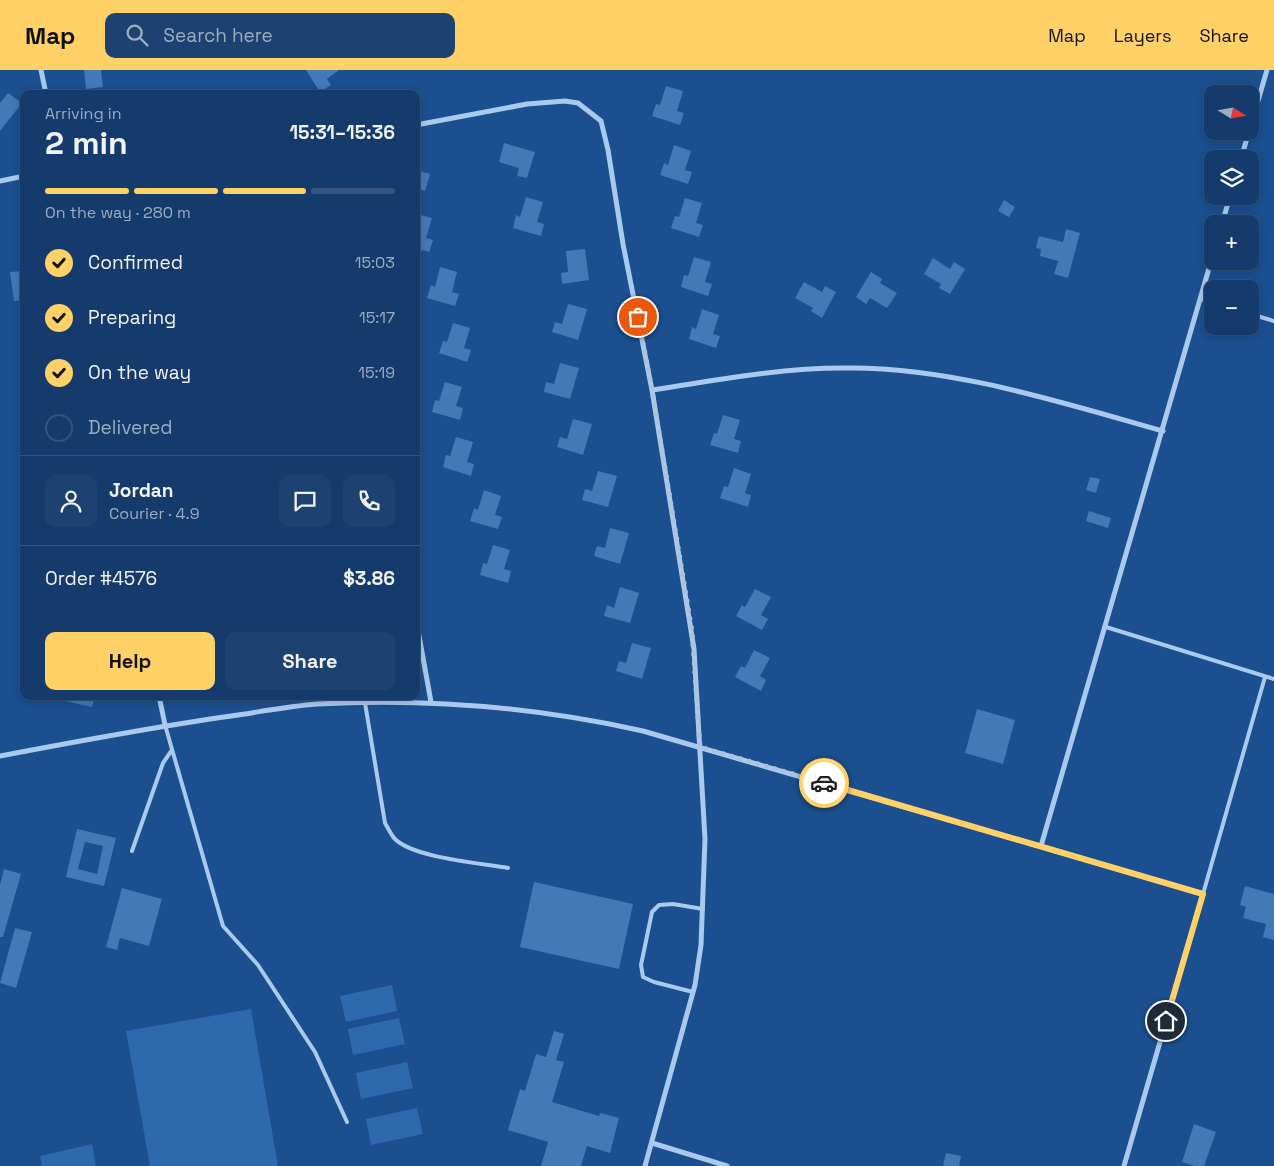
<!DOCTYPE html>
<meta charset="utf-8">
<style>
:root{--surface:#143b6b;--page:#1d4271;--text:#f1f3f6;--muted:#9dadc1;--line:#33557e;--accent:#ffd166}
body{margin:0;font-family:"Space Grotesk",sans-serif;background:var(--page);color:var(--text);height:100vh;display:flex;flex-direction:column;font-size:19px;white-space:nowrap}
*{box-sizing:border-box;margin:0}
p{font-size:16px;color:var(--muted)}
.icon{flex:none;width:28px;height:28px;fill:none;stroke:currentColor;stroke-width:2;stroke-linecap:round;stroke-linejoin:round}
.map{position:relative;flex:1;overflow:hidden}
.panel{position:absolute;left:20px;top:20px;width:400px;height:610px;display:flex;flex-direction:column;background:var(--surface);border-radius:10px;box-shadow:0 2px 8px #0003,0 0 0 1px var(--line)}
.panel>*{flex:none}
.needle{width:32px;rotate:101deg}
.fabs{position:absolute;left:1204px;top:15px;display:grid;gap:10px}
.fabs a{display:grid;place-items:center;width:55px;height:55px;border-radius:10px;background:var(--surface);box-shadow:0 2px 8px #0003,0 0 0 1px var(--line);font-size:25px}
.pin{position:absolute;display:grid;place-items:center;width:42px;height:42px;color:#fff;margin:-21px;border:2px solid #fff;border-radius:50%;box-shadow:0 1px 5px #0007}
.courier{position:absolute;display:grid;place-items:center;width:50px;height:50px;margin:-25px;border:4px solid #ffd166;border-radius:50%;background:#fff;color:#222;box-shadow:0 1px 6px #0007}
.head em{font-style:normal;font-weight:600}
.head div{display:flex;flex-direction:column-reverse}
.head{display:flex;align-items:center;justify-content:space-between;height:85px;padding:0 25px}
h1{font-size:32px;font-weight:600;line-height:38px}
.bar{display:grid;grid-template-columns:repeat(4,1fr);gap:8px 5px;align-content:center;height:60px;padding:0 25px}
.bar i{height:6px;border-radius:4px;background:var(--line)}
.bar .current{background:var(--accent)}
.bar p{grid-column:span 4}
.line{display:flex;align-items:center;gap:12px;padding:0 25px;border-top:1px solid var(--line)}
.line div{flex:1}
.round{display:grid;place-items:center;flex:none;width:52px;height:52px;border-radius:10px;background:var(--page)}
ol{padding:0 25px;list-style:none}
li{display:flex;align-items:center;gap:15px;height:55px}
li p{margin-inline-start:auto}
li .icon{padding:5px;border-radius:50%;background:var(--accent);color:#111;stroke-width:4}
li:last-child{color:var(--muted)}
li i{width:28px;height:28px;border:2px solid var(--line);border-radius:50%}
.button{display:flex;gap:10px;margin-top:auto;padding:10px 25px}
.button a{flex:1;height:58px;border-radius:10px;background:var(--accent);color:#111;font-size:20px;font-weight:600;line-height:58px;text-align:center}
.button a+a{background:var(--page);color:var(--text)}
header{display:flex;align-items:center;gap:30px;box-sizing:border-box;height:70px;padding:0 25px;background:var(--accent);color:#111}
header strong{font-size:24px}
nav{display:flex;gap:28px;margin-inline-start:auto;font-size:18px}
.search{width:350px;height:45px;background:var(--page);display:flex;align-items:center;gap:12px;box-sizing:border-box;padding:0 18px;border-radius:10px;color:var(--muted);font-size:19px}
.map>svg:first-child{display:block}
</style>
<header>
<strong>Map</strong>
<div class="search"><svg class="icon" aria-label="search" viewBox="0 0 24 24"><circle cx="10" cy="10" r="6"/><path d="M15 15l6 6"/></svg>Search here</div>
<nav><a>Map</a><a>Layers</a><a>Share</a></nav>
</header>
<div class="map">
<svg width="1274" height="1096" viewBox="0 0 1274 1096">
<rect width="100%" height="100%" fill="#1b4f8f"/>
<path fill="#2e69ad" d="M392,915L397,941L346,952L340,926Z
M251,939L278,1096H150L126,961Z
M399,948L405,974L353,985L348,959Z
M407,992L413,1018L361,1029L356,1003Z
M417,1038L423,1064L371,1075L366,1049Z
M92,1074L96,1096H42L40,1086Z"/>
<path fill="#4478b7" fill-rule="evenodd" d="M84,0H101L103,17L86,19Z
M306,0H339L327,9L331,15L320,22Z
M666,16L683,21L677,41L684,43L680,55L652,46L656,34L660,35Z
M8,23L22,33L0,61V33Z
M504,73L535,82L527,108L517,106L519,98L499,92Z
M674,75L691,81L685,100L692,102L688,114L660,105L664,93L668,95Z
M416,100L430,104L425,121L416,118Z
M526,127L543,132L537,152L544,154L541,166L513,158L516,145L520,147Z
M685,128L702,133L696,153L703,155L699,167L671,158L675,146L679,147Z
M1004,130L1015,137L1009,147L998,141Z
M416,144L432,148L426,168L433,170L429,182L422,180L419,190H416Z
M1066,159L1080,163L1068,208L1054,204L1058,191L1040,186L1041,179L1036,178L1039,166L1063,172Z
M585,179L589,210L562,214L561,203L568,202L566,181Z
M694,187L711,192L705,212L712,214L708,226L681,217L684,205L688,206Z
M933,188L950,199L954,192L965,199L950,224L939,218L941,214L924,204Z
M440,197L457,202L452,222L459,224L455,236L427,228L431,215L435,217Z
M24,201V230L14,231L10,202Z
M871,202L882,209L880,213L897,223L887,238L870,228L866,234L856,227Z
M804,212L822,222L825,216L836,222L822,248L811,241L813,238L795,228Z
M568,234L587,239L578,270L552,262L555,252L562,254Z
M702,239L719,245L713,264L720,266L716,278L689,269L692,257L696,259Z
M453,253L470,258L464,278L471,280L467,292L439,283L443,271L447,272Z
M560,293L579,298L570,329L544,322L546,312L554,314Z
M445,312L462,317L456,336L463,338L460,350L432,342L435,330L439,331Z
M723,345L740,350L734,369L741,371L738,383L710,375L714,363L717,364Z
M573,349L592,354L583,385L557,377L560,367L567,369Z
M456,367L473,372L467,392L474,394L471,406L443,397L446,385L450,386Z
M734,398L751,404L745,423L751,425L748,437L720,428L724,416L728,417Z
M598,401L617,406L608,437L582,430L585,419L592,421Z
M1090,407L1100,409L1096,423L1086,420Z
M484,420L501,426L495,445L502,447L498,459L470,451L474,438L478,440Z
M1089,441L1111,448L1108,458L1086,451Z
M610,458L629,463L620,494L594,486L597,476L605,478Z
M493,475L510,480L504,499L511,501L508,513L480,505L483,493L487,494Z
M620,517L639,523L630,553L604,546L607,535L614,538Z
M755,519L771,527L761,545L768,549L762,560L736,546L742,535L745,537Z
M632,573L651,578L642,609L616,601L619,591L626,593Z
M754,580L770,588L760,606L766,610L761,621L735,607L741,596L745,598Z
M65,626H95L92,637L65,631Z
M977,639L1015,650L1003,694L965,683Z
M77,759L116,768L104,816L66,807ZM85,772L103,776L97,804L78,799Z
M4,799L21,804L3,867H0V815Z
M534,812L633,834L619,899L520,877Z
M1245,816L1274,824V870L1263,867L1266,854L1243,848L1246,837L1240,835Z
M122,818L162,829L149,876L120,868L117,880L106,877Z
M15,858L32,862L16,918L0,913Z
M554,961L564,964L556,990L564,992L552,1032L599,1046L600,1043L619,1048L610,1083L587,1076L581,1096H541L548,1072L508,1060L520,1019L525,1021L536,984L546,987Z
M1194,1054L1216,1062L1204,1096H1195L1182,1092Z
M946,1083L961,1086L959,1096H943Z"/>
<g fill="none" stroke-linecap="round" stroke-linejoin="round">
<path stroke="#a9c9ee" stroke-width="4" d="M1201,229L1212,232
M1250,244L1274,251
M1106,557L1274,609
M365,633L385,753C388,758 391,765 395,769C414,788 480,793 508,798
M165,655L223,856L258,895L315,982L347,1052
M132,781L163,693L172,680
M1203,824L1265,607
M693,922L654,912L643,907L641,895L652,842L659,835L673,834L703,839"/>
<path stroke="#a9c9ee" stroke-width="5" d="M41,0L46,24
M416,55L527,34L565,31L578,33L601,51L608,80L623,174L652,320L694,579L705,769L701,875L695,915L645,1096
M1250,58L1267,0
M1241,89L1249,61
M0,111L24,106
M1222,154L1230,126
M652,320C716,310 779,298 844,298C949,296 1063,333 1163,361
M416,549L431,632
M159,626L165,655
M0,686C79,671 158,656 238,645C264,641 291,636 317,634C427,628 535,637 643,661L1203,824L1124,1096
M1041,776L1212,188
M652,1073L727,1096"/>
</g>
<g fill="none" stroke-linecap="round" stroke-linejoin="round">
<path stroke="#afc1d8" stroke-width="5" stroke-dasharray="0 9" d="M638,247L652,320L692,561L700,677L824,713"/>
<path stroke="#ffd166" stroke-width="6" d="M824,713L1203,824L1166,951"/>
</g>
</svg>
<div class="fabs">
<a><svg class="needle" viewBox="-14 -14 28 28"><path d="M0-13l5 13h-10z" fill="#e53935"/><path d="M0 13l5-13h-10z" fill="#9dadc1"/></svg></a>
<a><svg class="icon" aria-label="layers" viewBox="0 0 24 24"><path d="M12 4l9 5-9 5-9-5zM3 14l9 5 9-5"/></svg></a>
<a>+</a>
<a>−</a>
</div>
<div class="pin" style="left:638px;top:247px;background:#ea580c"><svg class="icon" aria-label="bag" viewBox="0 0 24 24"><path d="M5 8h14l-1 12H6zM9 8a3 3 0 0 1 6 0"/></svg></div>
<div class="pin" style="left:1166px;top:951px;background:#1f2937"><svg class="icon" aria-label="home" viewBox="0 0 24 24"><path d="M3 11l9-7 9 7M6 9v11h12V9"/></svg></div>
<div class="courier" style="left:824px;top:713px"><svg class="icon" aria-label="car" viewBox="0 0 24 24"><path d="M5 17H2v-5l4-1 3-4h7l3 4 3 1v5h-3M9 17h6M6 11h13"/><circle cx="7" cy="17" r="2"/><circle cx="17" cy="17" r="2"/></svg></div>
<section class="panel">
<div class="head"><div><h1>2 min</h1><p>Arriving in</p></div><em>15:31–15:36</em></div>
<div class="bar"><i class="current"></i><i class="current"></i><i class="current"></i><i></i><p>On the way · 280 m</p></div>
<ol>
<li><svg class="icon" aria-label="check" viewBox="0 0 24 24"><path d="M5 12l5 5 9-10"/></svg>Confirmed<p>15:03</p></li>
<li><svg class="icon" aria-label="check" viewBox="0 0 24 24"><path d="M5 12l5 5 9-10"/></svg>Preparing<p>15:17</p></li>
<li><svg class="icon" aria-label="check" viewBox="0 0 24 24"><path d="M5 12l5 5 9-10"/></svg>On the way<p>15:19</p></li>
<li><i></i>Delivered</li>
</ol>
<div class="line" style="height:90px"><a class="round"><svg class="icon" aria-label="person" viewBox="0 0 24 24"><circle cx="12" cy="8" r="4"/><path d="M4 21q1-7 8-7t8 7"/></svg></a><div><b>Jordan</b><p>Courier · 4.9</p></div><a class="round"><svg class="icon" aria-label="chat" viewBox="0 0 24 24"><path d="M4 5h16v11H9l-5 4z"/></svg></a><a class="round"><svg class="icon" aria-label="phone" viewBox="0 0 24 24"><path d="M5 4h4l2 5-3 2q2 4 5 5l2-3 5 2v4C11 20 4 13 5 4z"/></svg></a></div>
<div class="line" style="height:65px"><div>Order #4576</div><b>$3.86</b></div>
<div class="button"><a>Help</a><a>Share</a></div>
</section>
</div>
